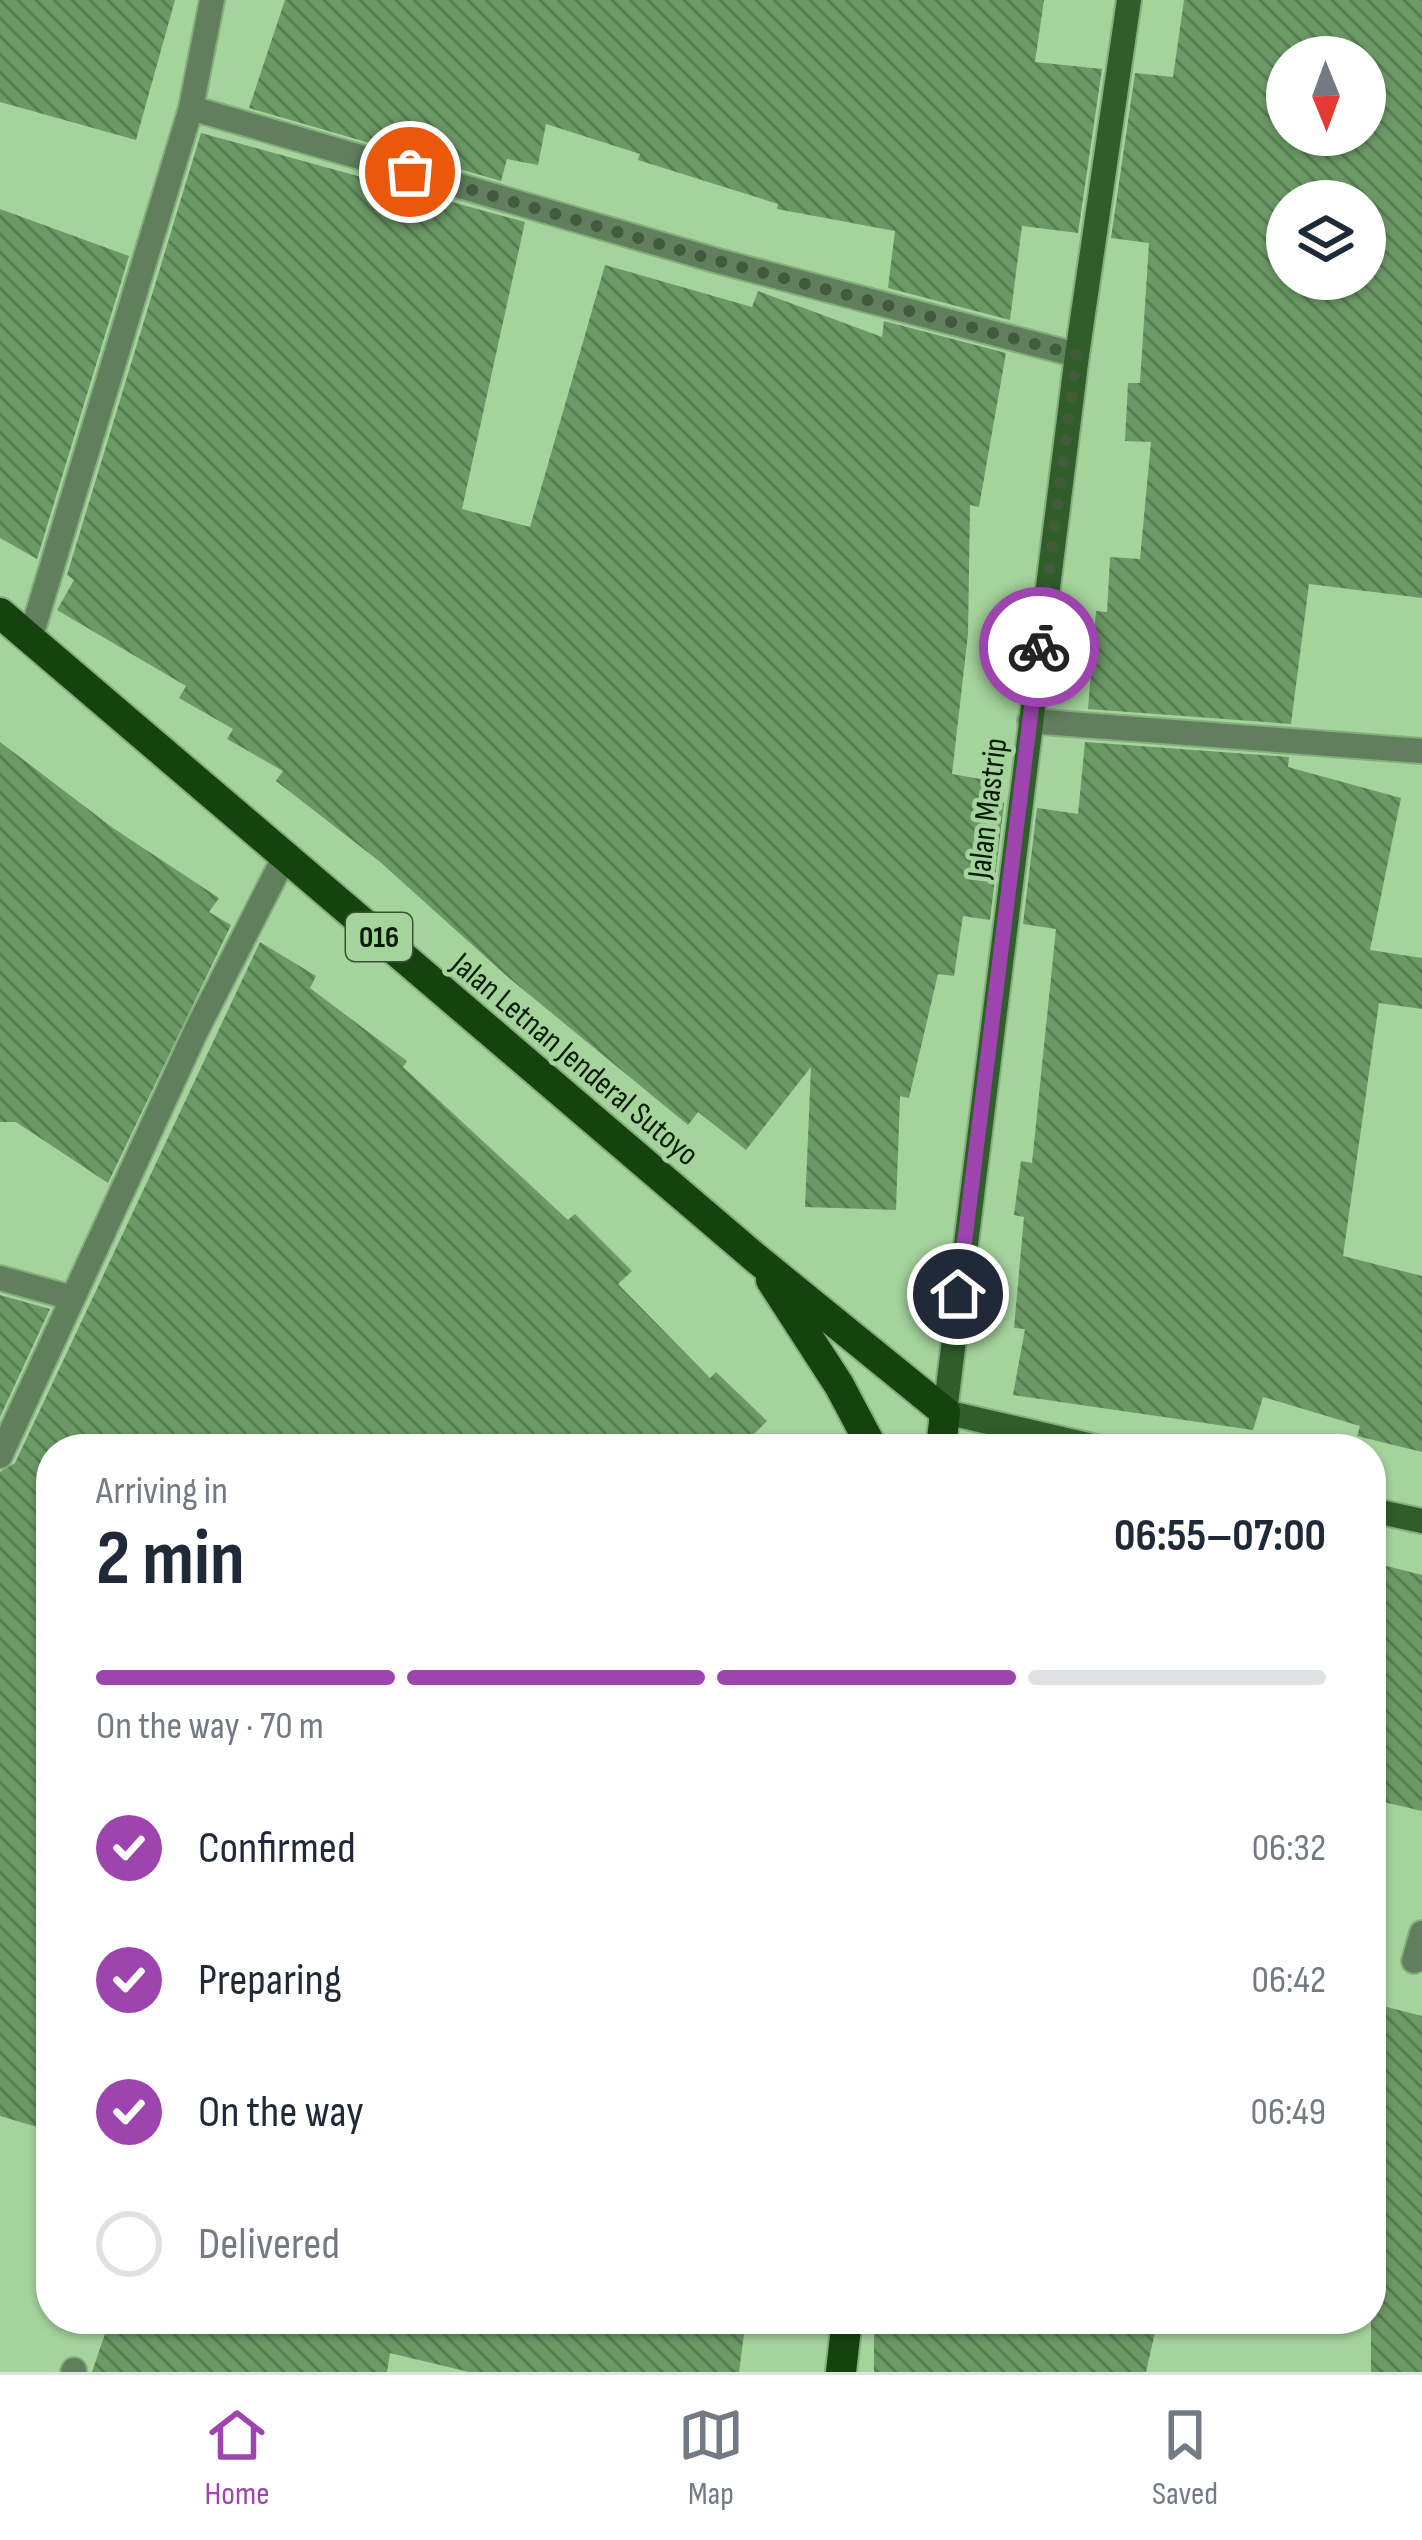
<!DOCTYPE html>
<meta charset="utf-8">
<style>
:root{--surface:#fff;--page:#f2f2f3;--text:#1f2937;--muted:#747a83;--line:#e0e1e3;--accent:#9e44af}
body{margin:0;font-family:"Sofia Sans Condensed",sans-serif;background:var(--page);color:var(--text);height:100vh;display:flex;flex-direction:column;font-size:45px;white-space:nowrap}
*{box-sizing:border-box;margin:0}
p{font-size:39px;color:var(--muted)}
.icon{flex:none;width:66px;height:66px;fill:none;stroke:currentColor;stroke-width:2;stroke-linecap:round;stroke-linejoin:round}
.map{position:relative;flex:1;overflow:hidden}
.details{position:absolute;left:36px;top:1434px;width:1350px;height:900px;display:flex;flex-direction:column;background:var(--surface);border-radius:48px;box-shadow:0 3px 9px #0004}
.details>*{flex:none}
.needle{width:78px;rotate:179deg}
.controls{position:absolute;left:1266px;top:36px;display:grid;gap:24px}
.controls a{display:grid;place-items:center;width:120px;height:120px;border-radius:50%;background:var(--surface);box-shadow:0 3px 9px #0004;font-size:60px}
.pin{position:absolute;display:grid;place-items:center;width:102px;height:102px;color:#fff;margin:-51px;border:6px solid #fff;border-radius:50%;box-shadow:0 3px 12px #0007}
.courier{position:absolute;display:grid;place-items:center;width:120px;height:120px;margin:-60px;border:9px solid #9e44af;border-radius:50%;background:#fff;color:#222;box-shadow:0 3px 15px #0007}
.overview em{font-style:normal;font-weight:700}
.overview div{display:flex;flex-direction:column-reverse}
.overview{display:flex;align-items:center;justify-content:space-between;height:204px;padding:0 60px}
h1{font-size:78px;font-weight:700;line-height:90px}
.bar{display:grid;grid-template-columns:repeat(4,1fr);gap:18px 12px;align-content:center;height:144px;padding:0 60px}
.bar i{height:15px;border-radius:9px;background:var(--line)}
.bar .selected{background:var(--accent)}
.bar p{grid-column:span 4}
ol{padding:0 60px;list-style:none}
li{display:flex;align-items:center;gap:36px;height:132px}
li p{margin-inline-start:auto}
li .icon{padding:12px;border-radius:50%;background:var(--accent);color:#fff;stroke-width:4}
li:last-child{color:var(--muted)}
li i{width:66px;height:66px;border:6px solid var(--line);border-radius:50%}
.tab-bar{display:flex;justify-content:space-around;align-items:center;height:168px;border-top:3px solid var(--line);background:var(--surface);font-size:33px;color:var(--muted)}
.tab-bar a{display:grid;justify-items:center;gap:6px}
.tab-bar .selected{color:var(--accent)}
.map>svg:first-child{display:block}
</style>
<div class="map">
<svg width="1422" height="2372" viewBox="0 0 1422 2372">
<defs>
<pattern id="building-back-hatch" width="6" height="6" patternUnits="userSpaceOnUse" patternTransform="scale(3)"><rect width="6" height="6" fill="#6c9a66"/><path d="M-1 5l2 2M0 0l6 6M5-1l2 2" fill="none" stroke="#577d52"/></pattern>
</defs>
<rect width="100%" height="100%" fill="#a4d39c"/>
<path fill="url(#building-back-hatch)" fill-rule="evenodd" d="M0,0H175L136,140L0,102Z
M285,0H1044L1035,62L1102,69L1078,233L1022,226L1010,320L888,288L895,231L777,209L778,204L638,160L640,154L546,124L538,165L507,159L501,181L249,108Z
M1184,0H1422V598L1309,584L1291,724L1088,709L1096,611L1107,612L1110,557L1140,559L1151,442L1125,441L1128,383H1140L1149,243L1111,238L1135,73L1173,77ZM1287,57H1365V135H1287ZM1287,201H1365V279H1287Z
M201,133L525,222L462,509L530,527L605,265L752,307L758,291L882,337L884,321L1006,353L979,507L970,505L968,634L952,774L986,780L982,800L1004,803L990,920L963,916L954,976L938,974L909,1098L900,1096L896,1210L805,1207L811,1067L746,1150L698,1112L688,1125L509,978L379,861L276,781L283,771L227,739L233,729L179,698L186,686L57,610L74,580L67,575Z
M0,209L129,256L37,559L0,538Z
M0,742L113,828L219,898L209,912L231,925L108,1183L16,1122H0Z
M1085,742L1289,757L1288,767L1401,798L1370,950L1422,958V1009L1379,1003L1343,1256L1422,1276V1452L1357,1436L1360,1426L1263,1397L1253,1430L1013,1395L1025,1329L1014,1328L1024,1217L1014,1215L1021,1161L1032,1163L1056,929L1023,924L1037,808L1078,814Z
M260,942L316,976L310,988L407,1061L403,1067L568,1220L575,1214L632,1271L618,1284L710,1378L716,1372L767,1421L739,1449H51V2131L0,2116V1472L15,1463Z
M0,1295L50,1309L0,1417Z
M1371,1562L1422,1575V1811L1371,1799V1765L1381,1725L1371,1723Z
M1371,2003L1422,2016V2372H1371Z
M110,2319H746L739,2372H469L390,2353L387,2372H92Z
M874,2319H1158L1146,2372H874Z"/>
<g fill="none" stroke-linecap="round" stroke-linejoin="round">
<defs>
<path id="street" d="M191,108L212,0
M30,639L191,108L718,261L1077,355
M1030,721L1422,751
M0,1278L69,1297
M0,1456L197,1029L285,856
M1414,1961L1422,1933
M73,2372L74,2370"/>
<path id="secondary" d="M1105,1449L945,1412L1077,355L1129,0
M1371,1510L1422,1521"/>
<path id="primary" d="M0,613L758,1260L945,1412L941,1449
M771,1280L839,1385L873,1449
M841,2372L847,2319"/>
</defs>
<use href="#street" stroke="#85ae7e" stroke-width="28"/>
<use href="#secondary" stroke="#85ae7e" stroke-width="28"/>
<use href="#primary" stroke="#85ae7e" stroke-width="34"/>
<use href="#street" stroke="#617f5d" stroke-width="24"/>
<use href="#secondary" stroke="#305d2a" stroke-width="24"/>
<use href="#primary" stroke="#15430e" stroke-width="30"/>
</g>
<g fill="none" stroke-linecap="round" stroke-linejoin="round">
<path stroke="#405c3b" stroke-width="12" stroke-dasharray="0 21.6" d="M410,172L718,261L1077,355L1039,647"/>
<path stroke="#9e44af" stroke-width="15" d="M958,1294L1039,647"/>
</g>
<g text-anchor="middle" stroke-width="9" stroke-linejoin="round" paint-order="stroke">
<rect fill="#a4d39c" stroke="#385334" stroke-width="3" x="346" y="913" width="66" height="48" rx="9"/>
<g font-size="30" font-weight="bold" fill="#0a1c07">
<text x="379" y="947">016</text>
</g>
<g font-size="33" fill="#0a1c07" stroke="#a4d39c">
<text transform="translate(986 808) rotate(-83)" y="12">Jalan Mastrip</text>
<text transform="translate(576 1058) rotate(40)" y="12">Jalan Letnan Jenderal Sutoyo</text>
</g>
</g>
</svg>
<div class="controls">
<a><svg class="needle" viewBox="-14 -14 28 28"><path d="M0-13l5 13h-10z" fill="#e53935"/><path d="M0 13l5-13h-10z" fill="#747a83"/></svg></a>
<a><svg class="icon" aria-label="layers" viewBox="0 0 24 24"><path d="M12 4l9 5-9 5-9-5zM3 14l9 5 9-5"/></svg></a>
</div>
<div class="pin" style="left:410px;top:172px;background:#ea580c"><svg class="icon" aria-label="bag" viewBox="0 0 24 24"><path d="M5 8h14l-1 12H6zM9 8a3 3 0 0 1 6 0"/></svg></div>
<div class="pin" style="left:958px;top:1294px;background:#1f2937"><svg class="icon" aria-label="home" viewBox="0 0 24 24"><path d="M3 11l9-7 9 7M6 9v11h12V9"/></svg></div>
<div class="courier" style="left:1039px;top:647px"><svg class="icon" aria-label="bike" viewBox="0 0 24 24"><circle cx="6" cy="16" r="4"/><circle cx="18" cy="16" r="4"/><path d="M6 16l4-8h5l3 8M10 8l3 8H6M13 5h3"/></svg></div>
<section class="details">
<div class="overview"><div><h1>2 min</h1><p>Arriving in</p></div><em>06:55–07:00</em></div>
<div class="bar"><i class="selected"></i><i class="selected"></i><i class="selected"></i><i></i><p>On the way · 70 m</p></div>
<ol>
<li><svg class="icon" aria-label="check" viewBox="0 0 24 24"><path d="M5 12l5 5 9-10"/></svg>Confirmed<p>06:32</p></li>
<li><svg class="icon" aria-label="check" viewBox="0 0 24 24"><path d="M5 12l5 5 9-10"/></svg>Preparing<p>06:42</p></li>
<li><svg class="icon" aria-label="check" viewBox="0 0 24 24"><path d="M5 12l5 5 9-10"/></svg>On the way<p>06:49</p></li>
<li><i></i>Delivered</li>
</ol>
</section>
</div>
<nav class="tab-bar">
<a class="selected"><svg class="icon" aria-label="home" viewBox="0 0 24 24"><path d="M3 11l9-7 9 7M6 9v11h12V9"/></svg>Home</a>
<a><svg class="icon" aria-label="map" viewBox="0 0 24 24"><path d="M3 6l6-2 6 2 6-2v14l-6 2-6-2-6 2zM9 4v14M15 6v14"/></svg>Map</a>
<a><svg class="icon" aria-label="saved" viewBox="0 0 24 24"><path d="M7 4h10v16l-5-4-5 4z"/></svg>Saved</a>
</nav>
